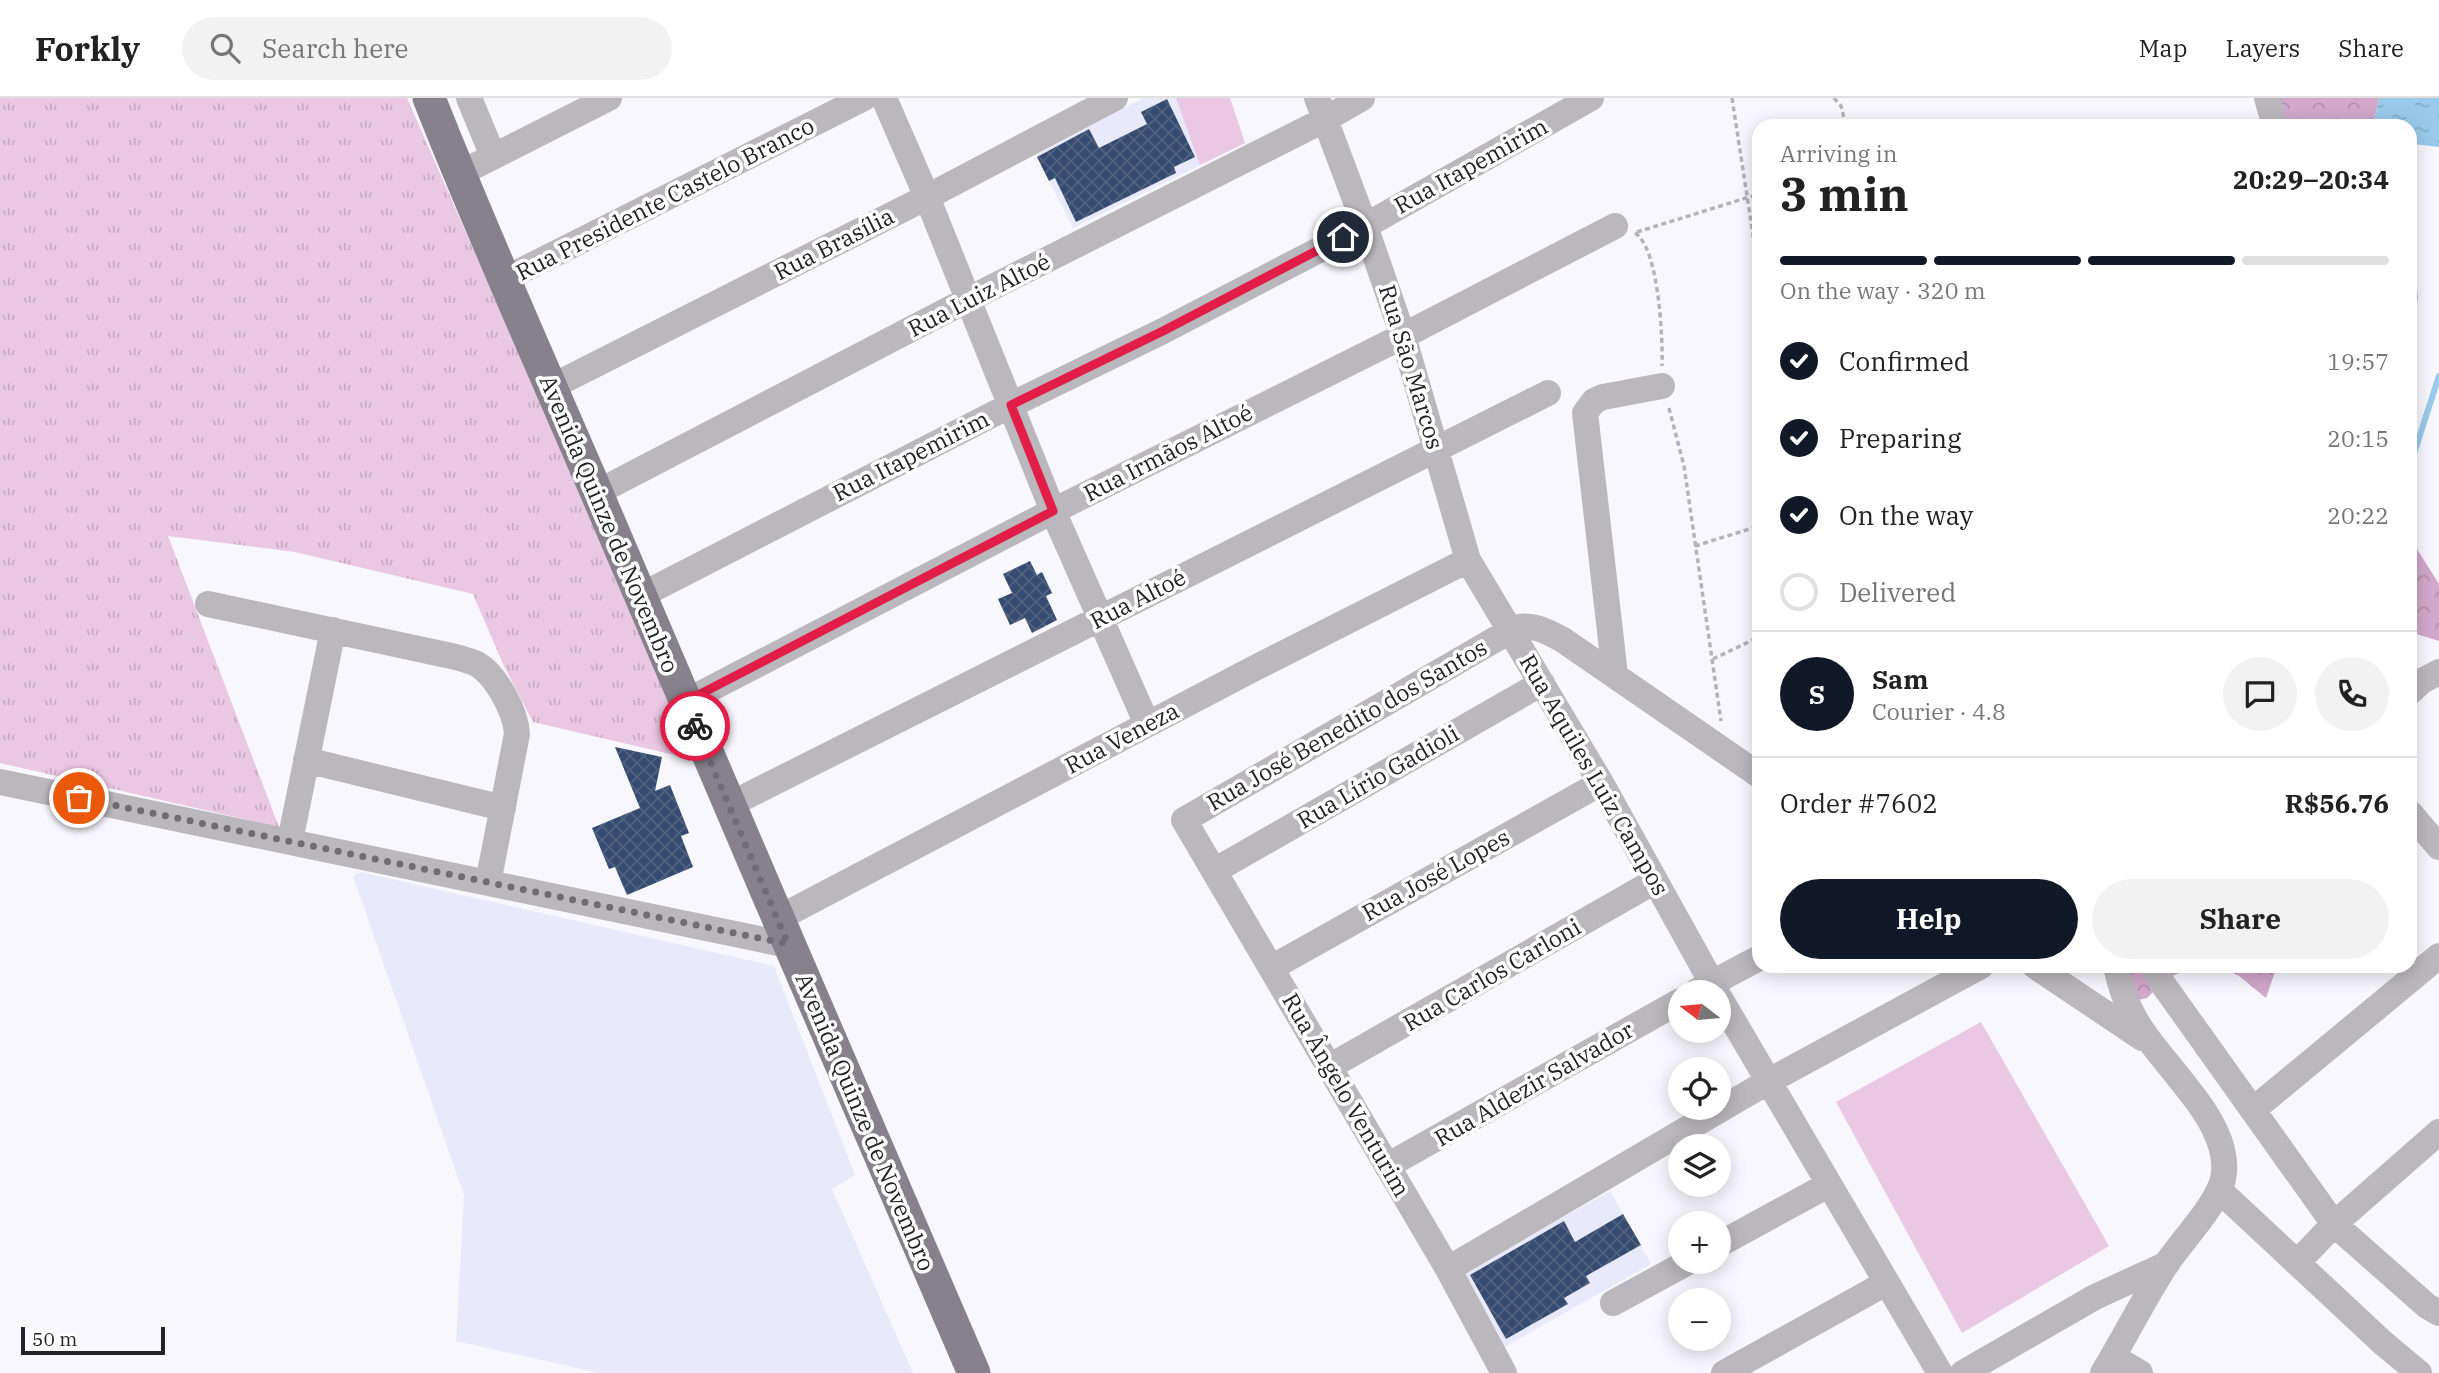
<!DOCTYPE html>
<meta charset="utf-8">
<style>
:root{--surface:#fff;--page:#f2f2f2;--text:#222;--muted:#767676;--line:#e0e0e0;--accent:#111827}
body{margin:0;font-family:"IBM Plex Serif",serif;background:var(--page);color:var(--text);height:100vh;display:flex;flex-direction:column;font-size:26px;white-space:nowrap}
*{box-sizing:border-box;margin:0}
p{font-size:23px;color:var(--muted)}
.icon{flex:none;width:38px;height:38px;fill:none;stroke:currentColor;stroke-width:2;stroke-linecap:round;stroke-linejoin:round}
.map{position:relative;flex:1;overflow:hidden}
.panel{position:absolute;left:1752px;top:21px;width:665px;height:854px;display:flex;flex-direction:column;background:var(--surface);border-radius:21px;box-shadow:0 4px 18px #0003}
.panel>*{flex:none}
.needle{width:46px;rotate:286deg}
.controls{position:absolute;left:1668px;top:882px;display:grid;gap:14px}
.controls a{display:grid;place-items:center;width:63px;height:63px;border-radius:50%;background:var(--surface);box-shadow:0 4px 18px #0003;font-size:35px}
.scale{position:absolute;left:21px;bottom:18px;width:144px;box-sizing:border-box;padding-left:7px;border:4px solid #222228;border-top:0;font-size:19px;line-height:24px;white-space:nowrap;color:#222228;-webkit-text-stroke:5px #fff;paint-order:stroke}
.pin{position:absolute;display:grid;place-items:center;width:60px;height:60px;color:#fff;margin:-30px;border:4px solid #fff;border-radius:50%;box-shadow:0 2px 7px #0007}
.courier{position:absolute;display:grid;place-items:center;width:70px;height:70px;margin:-35px;border:5px solid #e11d48;border-radius:50%;background:#fff;color:#222;box-shadow:0 2px 9px #0007}
.overview em{font-style:normal;font-weight:700}
.overview div{display:flex;flex-direction:column-reverse}
.overview{display:flex;align-items:center;justify-content:space-between;height:119px;padding:0 28px}
h1{font-size:46px;font-weight:700;line-height:52px}
.bar{display:grid;grid-template-columns:repeat(4,1fr);gap:10px 7px;align-content:center;height:84px;padding:0 28px}
.bar i{height:9px;border-radius:5px;background:var(--line)}
.bar .active{background:var(--accent)}
.bar p{grid-column:span 4}
.line{display:flex;align-items:center;gap:18px;padding:0 28px;border-top:2px solid var(--line)}
.line div{flex:1}
.round{display:grid;place-items:center;flex:none;width:74px;height:74px;border-radius:37px;background:var(--page)}
ol{padding:0 28px;list-style:none}
li{display:flex;align-items:center;gap:21px;height:77px}
li p{margin-inline-start:auto}
li .icon{padding:7px;border-radius:50%;background:var(--accent);color:#fff;stroke-width:4}
li:last-child{color:var(--muted)}
li i{width:38px;height:38px;border:4px solid var(--line);border-radius:50%}
.button{display:flex;gap:14px;margin-top:auto;padding:14px 28px}
.button a{flex:1;height:80px;border-radius:42px;background:var(--accent);color:#fff;font-size:28px;font-weight:700;line-height:80px;text-align:center}
.button a+a{background:var(--page);color:var(--text)}
header{display:flex;align-items:center;gap:42px;box-sizing:border-box;height:98px;padding:0 35px;background:var(--surface);border-bottom:2px solid var(--line)}
header strong{font-size:33px}
nav{display:flex;gap:38px;margin-inline-start:auto;font-size:24px}
.search{width:490px;height:63px;background:var(--page);display:flex;align-items:center;gap:18px;box-sizing:border-box;padding:0 24px;border-radius:38px;color:var(--muted);font-size:26px}
.map>svg:first-child{display:block}
</style>
<header>
<strong>Forkly</strong>
<div class="search"><svg class="icon" aria-label="search" viewBox="0 0 24 24"><circle cx="10" cy="10" r="6"/><path d="M15 15l6 6"/></svg>Search here</div>
<nav><a>Map</a><a>Layers</a><a>Share</a></nav>
</header>
<div class="map">
<svg width="2439" height="1275" viewBox="0 0 2439 1275">
<defs>
<pattern id="grass-tufts" width="24" height="20" patternUnits="userSpaceOnUse" patternTransform="scale(1.75)"><rect width="24" height="20" fill="#eac7e3"/><path d="M3 7l-1-3M5 7V3M7 7l1-3M15 17l-1-3M17 17v-4M19 17l1-3" fill="none" stroke="#c8abc3"/></pattern>
<pattern id="forest-crowns" width="20" height="18" patternUnits="userSpaceOnUse" patternTransform="scale(1.75)"><rect width="20" height="18" fill="#d2a8cb"/><path d="M2 6a3 3 0 1 1 6 0M12 15a3 3 0 1 1 6 0" fill="none" stroke="#b490ae"/></pattern>
<pattern id="water-ripples" width="26" height="14" patternUnits="userSpaceOnUse" patternTransform="scale(1.75)"><rect width="26" height="14" fill="#9acaeb"/><path d="M2 4q2-2 4 0t4 0M15 11q2-2 4 0t4 0" fill="none" stroke="#84adca"/></pattern>
<pattern id="building-cross-hatch" width="8" height="8" patternUnits="userSpaceOnUse" patternTransform="scale(1.75)"><rect width="8" height="8" fill="#364b71"/><path d="M0 0l8 8M0 8l8-8" fill="none" stroke="#516280"/></pattern>
</defs>
<rect width="100%" height="100%" fill="#f7f7fd"/>
<path fill="#e9e9fc" d="M1143,0H1230L1245,45L1073,130L1036,57Z
M361,774L774,868L855,1077L832,1091L913,1275H600L456,1243L464,1097L353,778Z
M1610,1093L1651,1166L1503,1250L1462,1176Z"/>
<path fill="url(#grass-tufts)" d="M0,0H407L600,441L692,661L533,624L503,566L473,496L295,454L168,438L279,729L0,665Z"/>
<path fill="url(#forest-crowns)" d="M2273,0H2379L2373,28H2284Z
M2410,120L2418,200L2410,244Z
M2410,440L2439,486V543L2410,534Z
M2111,868H2197L2167,880L2147,900L2128,904Z
M2220,868H2277L2266,900L2239,878Z"/>
<path fill="#eac7e3" d="M1176,0H1230L1245,45L1200,67Z
M1981,924L2109,1148L1962,1235L1836,1004Z"/>
<path fill="url(#water-ripples)" d="M2379,0H2439V49L2413,46L2410,50V28H2373Z"/>
<g fill="none" stroke-linecap="round" stroke-linejoin="round">
<path stroke="#9acaeb" stroke-width="6" d="M2410,368L2439,278"/>
</g>
<path fill="url(#building-cross-hatch)" d="M1167,1L1195,59L1174,69L1176,75L1076,124L1055,80L1049,83L1037,59L1089,31L1099,50L1147,26L1141,14Z
M1030,463L1037,477L1042,474L1052,495L1046,498L1057,522L1032,535L1025,520L1010,527L998,501L1012,495L1003,476Z
M615,649L662,659L655,693L670,687L689,735L681,738L693,769L627,797L615,769L609,771L592,730L640,710Z
M1623,1116L1641,1147L1586,1178L1590,1185L1564,1200L1568,1206L1506,1241L1470,1177L1564,1123L1575,1144Z"/>
<g fill="none" stroke-linecap="round" stroke-linejoin="round">
<path stroke="#b3b3b9" stroke-width="3.5" stroke-dasharray="5 3.5" stroke-linecap="butt" d="M1732,0L1759,176
M1834,0L1841,8L1846,28
M1637,134L1759,96
M1635,135C1659,150 1663,241 1662,268
M1669,310L1684,368L1721,623
M1695,448L1759,428
M1713,561L1759,539"/>
<path stroke="#bab7bd" stroke-width="26" d="M469,0L493,58
M884,0L927,99L1053,413L1147,626
M1317,0L1365,128L1403,238L1468,462L1601,685L1717,894
M2267,0L2275,28
M459,76L609,0
M503,182L864,0
M551,289L927,99L1115,0
M596,395L967,202L1324,22L1362,0
M640,498L1011,307L1163,233L1365,128L1591,0
M208,506L456,559C463,561 470,563 477,566C496,577 516,614 517,636L488,785
M1615,577L1585,315L1594,303L1603,299L1662,288
M2410,594L2422,583L2439,574
M685,604L1053,413L1403,238L1615,128
M306,662L503,710
M0,684L788,847
M729,707L1548,295
M2410,715L2439,749
M290,743L333,532
M1214,773L1542,585
M777,821L1253,571L1468,462
M2035,868L2142,940
M2154,868L2160,882L2334,1126L2427,1208L2439,1215
M1271,870L1601,685
M1697,893L1759,860
M1718,897L1940,1275
M1329,969L1655,783
M2254,1011L2439,858
M1387,1068L1680,903
M2219,1092L2383,1245L2419,1275
M1718,1147L1828,1087
M2297,1165L2334,1126L2439,1034
M1448,1171L1769,983L1981,868
M1613,1205L1688,1164
M2113,1259L2140,1275
M1504,1275L1448,1171L1184,722L1515,530C1533,525 1548,534 1563,542L1759,677
M1724,1275L1886,1185
M1963,1275L2095,1199L2167,1166
M2103,1275C2125,1239 2144,1200 2167,1165C2182,1143 2218,1105 2223,1081C2230,1049 2206,1013 2187,990C2153,945 2128,927 2116,868"/>
<path stroke="#87818c" stroke-width="33" d="M429,0C481,132 539,261 595,391C720,686 847,981 974,1275"/>
</g>
<g fill="none" stroke-linecap="round" stroke-linejoin="round">
<path stroke="#6d6d73" stroke-width="7" stroke-dasharray="0 12.6" d="M79,700L788,846L695,628"/>
<path stroke="#e11d48" stroke-width="9" d="M695,628L685,604L1053,413L1011,307L1163,233L1343,139"/>
</g>
<g text-anchor="middle" stroke-width="7" stroke-linejoin="round" paint-order="stroke">
<g font-size="23" fill="#222228" stroke="#fff">
<text transform="translate(1471 68) rotate(-29)" y="8">Rua Itapemirim</text>
<text transform="translate(665 101) rotate(-27)" y="8">Rua Presidente Castelo Branco</text>
<text transform="translate(834 146) rotate(-27)" y="8">Rua Brasília</text>
<text transform="translate(979 197) rotate(-27)" y="8">Rua Luiz Altoé</text>
<text transform="translate(1411 269) rotate(73)" y="8">Rua São Marcos</text>
<text transform="translate(1168 355) rotate(-27)" y="8">Rua Irmãos Altoé</text>
<text transform="translate(911 358) rotate(-27)" y="8">Rua Itapemirim</text>
<text transform="translate(609 426) rotate(67)" y="8">Avenida Quinze de Novembro</text>
<text transform="translate(1138 501) rotate(-27)" y="8">Rua Altoé</text>
<text transform="translate(1347 627) rotate(-30)" y="8">Rua José Benedito dos Santos</text>
<text transform="translate(1122 640) rotate(-28)" y="8">Rua Veneza</text>
<text transform="translate(1594 677) rotate(60)" y="8">Rua Aquiles Luiz Campos</text>
<text transform="translate(1378 679) rotate(-30)" y="8">Rua Lírio Gadioli</text>
<text transform="translate(1436 777) rotate(-29)" y="8">Rua José Lopes</text>
<text transform="translate(1492 877) rotate(-30)" y="8">Rua Carlos Carloni</text>
<text transform="translate(1534 986) rotate(-30)" y="8">Rua Aldezir Salvador</text>
<text transform="translate(1346 997) rotate(60)" y="8">Rua Ângelo Venturim</text>
<text transform="translate(865 1024) rotate(67)" y="8">Avenida Quinze de Novembro</text>
</g>
</g>
</svg>
<div class="controls">
<a><svg class="needle" viewBox="-14 -14 28 28"><path d="M0-13l5 13h-10z" fill="#e53935"/><path d="M0 13l5-13h-10z" fill="#767676"/></svg></a>
<a><svg class="icon" aria-label="locate" viewBox="0 0 24 24"><circle cx="12" cy="12" r="6"/><path d="M12 2v4M12 18v4M2 12h4M18 12h4"/></svg></a>
<a><svg class="icon" aria-label="layers" viewBox="0 0 24 24"><path d="M12 4l9 5-9 5-9-5zM3 14l9 5 9-5"/></svg></a>
<a>+</a>
<a>−</a>
</div>
<div class="scale">50 m</div>
<div class="pin" style="left:79px;top:700px;background:#ea580c"><svg class="icon" aria-label="bag" viewBox="0 0 24 24"><path d="M5 8h14l-1 12H6zM9 8a3 3 0 0 1 6 0"/></svg></div>
<div class="pin" style="left:1343px;top:139px;background:#1f2937"><svg class="icon" aria-label="home" viewBox="0 0 24 24"><path d="M3 11l9-7 9 7M6 9v11h12V9"/></svg></div>
<div class="courier" style="left:695px;top:628px"><svg class="icon" aria-label="bike" viewBox="0 0 24 24"><circle cx="6" cy="16" r="4"/><circle cx="18" cy="16" r="4"/><path d="M6 16l4-8h5l3 8M10 8l3 8H6M13 5h3"/></svg></div>
<section class="panel">
<div class="overview"><div><h1>3 min</h1><p>Arriving in</p></div><em>20:29–20:34</em></div>
<div class="bar"><i class="active"></i><i class="active"></i><i class="active"></i><i></i><p>On the way · 320 m</p></div>
<ol>
<li><svg class="icon" aria-label="check" viewBox="0 0 24 24"><path d="M5 12l5 5 9-10"/></svg>Confirmed<p>19:57</p></li>
<li><svg class="icon" aria-label="check" viewBox="0 0 24 24"><path d="M5 12l5 5 9-10"/></svg>Preparing<p>20:15</p></li>
<li><svg class="icon" aria-label="check" viewBox="0 0 24 24"><path d="M5 12l5 5 9-10"/></svg>On the way<p>20:22</p></li>
<li><i></i>Delivered</li>
</ol>
<div class="line" style="height:126px"><b class="round" style="background:var(--accent);color:#fff">S</b><div><b>Sam</b><p>Courier · 4.8</p></div><a class="round"><svg class="icon" aria-label="chat" viewBox="0 0 24 24"><path d="M4 5h16v11H9l-5 4z"/></svg></a><a class="round"><svg class="icon" aria-label="phone" viewBox="0 0 24 24"><path d="M5 4h4l2 5-3 2q2 4 5 5l2-3 5 2v4C11 20 4 13 5 4z"/></svg></a></div>
<div class="line" style="height:91px"><div>Order #7602</div><b>R$56.76</b></div>
<div class="button"><a>Help</a><a>Share</a></div>
</section>
</div>
